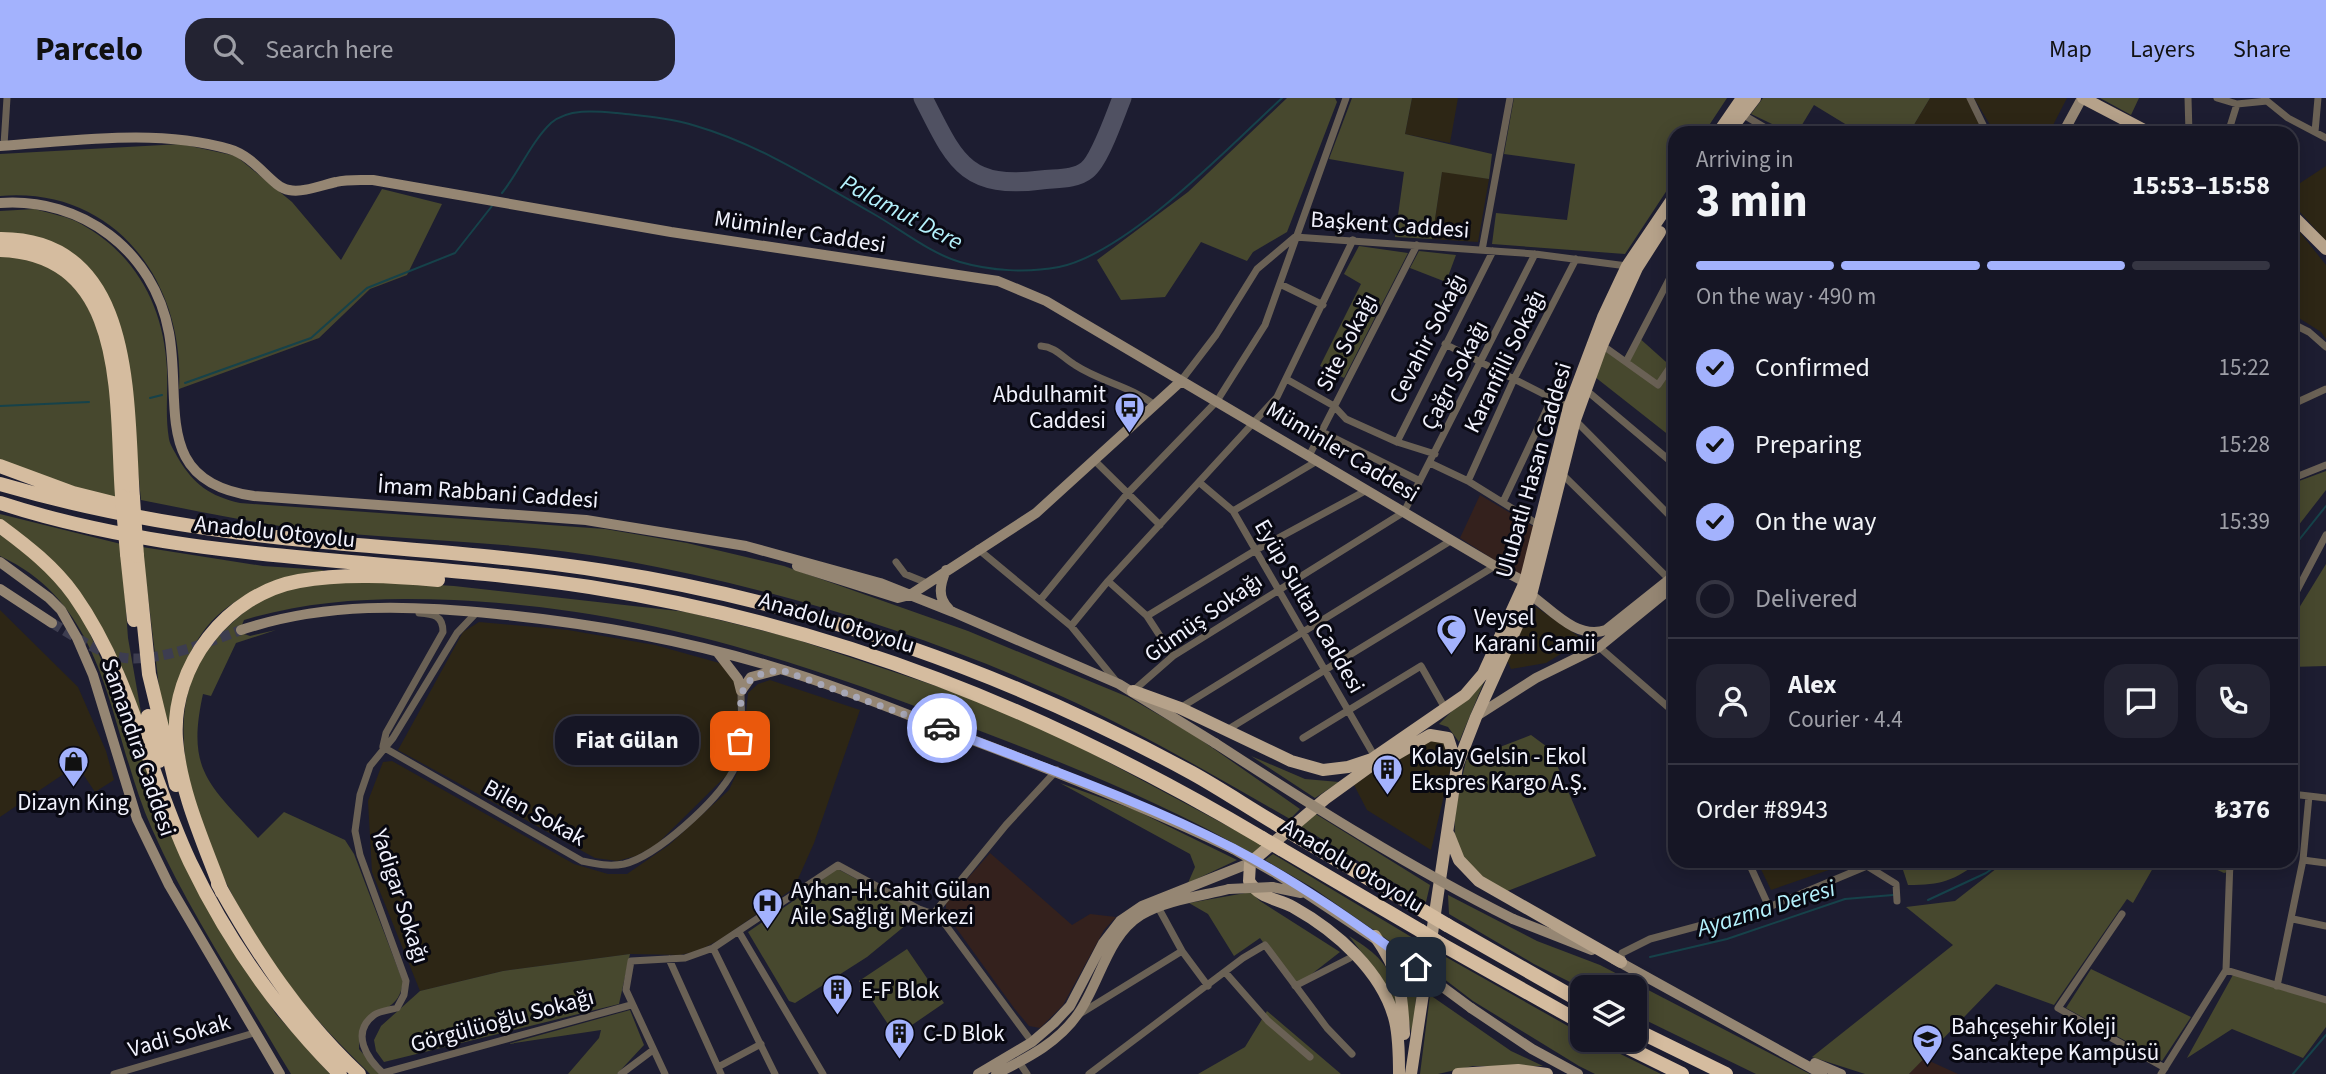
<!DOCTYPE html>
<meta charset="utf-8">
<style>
:root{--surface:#161625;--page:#232332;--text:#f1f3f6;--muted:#9e9fa7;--line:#353542;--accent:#a3b2fd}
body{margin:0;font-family:"Source Sans 3",sans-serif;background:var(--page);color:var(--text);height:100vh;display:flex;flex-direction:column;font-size:26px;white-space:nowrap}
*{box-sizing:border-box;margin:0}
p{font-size:23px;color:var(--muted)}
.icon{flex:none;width:38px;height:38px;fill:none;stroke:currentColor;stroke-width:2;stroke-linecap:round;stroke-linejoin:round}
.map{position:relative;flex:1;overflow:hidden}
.panel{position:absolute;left:1668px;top:28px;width:630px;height:742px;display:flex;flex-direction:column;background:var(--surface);border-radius:21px;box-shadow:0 4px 18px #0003,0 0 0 2px var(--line)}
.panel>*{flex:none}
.tools{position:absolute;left:1570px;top:877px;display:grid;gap:14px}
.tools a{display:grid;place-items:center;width:77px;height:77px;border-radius:14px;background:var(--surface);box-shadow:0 4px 18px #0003,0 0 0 2px var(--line);font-size:35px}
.pin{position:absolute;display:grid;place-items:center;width:60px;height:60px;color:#fff;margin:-30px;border-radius:14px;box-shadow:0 4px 10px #0006}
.courier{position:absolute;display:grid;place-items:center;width:70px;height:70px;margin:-35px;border:5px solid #a3b2fd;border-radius:50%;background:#fff;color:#222;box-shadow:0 2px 9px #0007}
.bubble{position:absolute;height:49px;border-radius:21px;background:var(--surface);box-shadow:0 4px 18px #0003,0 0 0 2px var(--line);font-size:23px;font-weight:700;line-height:49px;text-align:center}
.head em{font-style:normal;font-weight:700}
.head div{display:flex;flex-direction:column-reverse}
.head{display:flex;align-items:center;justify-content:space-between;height:119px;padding:0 28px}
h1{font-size:46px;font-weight:700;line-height:52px}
.bar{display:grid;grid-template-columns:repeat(4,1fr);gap:10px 7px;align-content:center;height:84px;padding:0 28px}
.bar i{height:9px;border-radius:5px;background:var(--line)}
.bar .active{background:var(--accent)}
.bar p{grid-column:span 4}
.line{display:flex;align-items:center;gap:18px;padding:0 28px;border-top:2px solid var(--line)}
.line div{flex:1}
.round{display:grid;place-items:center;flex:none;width:74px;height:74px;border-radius:21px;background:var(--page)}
ol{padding:0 28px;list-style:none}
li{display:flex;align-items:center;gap:21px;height:77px}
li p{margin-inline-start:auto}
li .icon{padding:7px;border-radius:50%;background:var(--accent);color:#111;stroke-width:4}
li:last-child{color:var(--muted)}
li i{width:38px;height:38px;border:4px solid var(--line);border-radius:50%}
header{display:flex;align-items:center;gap:42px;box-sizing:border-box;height:98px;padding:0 35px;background:var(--accent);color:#111}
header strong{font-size:33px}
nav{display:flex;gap:38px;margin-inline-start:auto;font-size:24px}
.search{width:490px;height:63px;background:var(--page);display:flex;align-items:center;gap:18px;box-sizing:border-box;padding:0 24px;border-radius:21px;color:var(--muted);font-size:26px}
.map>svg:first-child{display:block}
</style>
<header>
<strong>Parcelo</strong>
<div class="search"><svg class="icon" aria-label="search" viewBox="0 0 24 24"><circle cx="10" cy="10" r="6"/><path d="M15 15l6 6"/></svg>Search here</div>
<nav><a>Map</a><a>Layers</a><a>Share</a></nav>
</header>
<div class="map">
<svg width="2326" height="976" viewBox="0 0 2326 976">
<rect width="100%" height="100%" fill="#1d1d31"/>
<path fill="#2d2615" d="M1412,0H1458L1450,45L1405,36Z
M1930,0H1967L1984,35H1909Z
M1974,0H2067L2049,35H1995Z
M2326,68V143L2291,104V91Z
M1442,73L1489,81L1478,144L1432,141Z
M2291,123L2326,167V241L2321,234L2291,215Z
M1533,507L1584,542L1546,565L1511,571L1507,562Z
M0,512L78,589L106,653L114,682L95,694L77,667L0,719Z
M479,524L568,532L655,547L723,566L736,584L738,601L736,649L728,676L656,747L636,758L617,763L595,760L398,652L463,534Z
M770,582L860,612L814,745L794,790L721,841L698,853L680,857L630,856L503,873L420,893L372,774L368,703L383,664L392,663L401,668L574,766L608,776H627L669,747L729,692L741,666L748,595L758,586Z
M1423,639H1437L1448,649L1452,664L1431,752L1367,712L1354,687Z
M1757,763H1847L1849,765L1771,792Z"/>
<path fill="#34211d" d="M1480,397L1534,429L1521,479L1460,440Z
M990,755L1072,827L1090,816L1116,819L1104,832L1063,907L1040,930L1029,928L1014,910L946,816V805Z
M1923,960L1958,976H1909Z"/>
<path fill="#47482e" d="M1287,0H1335L1337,4L1287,134L1253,154L1247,163L1201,144L1165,199L1121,202L1097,162L1188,94Z
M1352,0H1412L1405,36L1492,56L1489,81L1442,74L1432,141L1395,139L1404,74L1329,61Z
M1514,0H1727L1704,35H1675V80L1625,156L1492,146L1496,115L1567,122L1575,66L1504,56Z
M1763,0H1930L1909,35H1860L1814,7L1797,35H1791L1751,16Z
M2100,0H2139L2131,17Z
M181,46L236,58L292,104L341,162L382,91L442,106L407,177L370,191L319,240L179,291C185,182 113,88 0,98V56Z
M35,111C50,116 68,118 81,126C136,156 164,209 167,271C168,294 165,318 169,341C170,347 175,354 178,360C194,387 210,398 240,405L605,431L687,445L784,468L968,533L1128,599L1194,637L1300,711L1290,721C1215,678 1140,634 1061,598C921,534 772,490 621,462C527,445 433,443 338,435C271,429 207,415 141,402L126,256L109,201L36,140L0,136V113Z
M1359,148L1408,155L1344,280L1320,268L1361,186L1344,176Z
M1419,153L1456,157L1446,184L1410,170Z
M0,156C122,161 112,312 117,401L61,385L0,362Z
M1637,238L1675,272V342L1595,279L1608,248L1624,260Z
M2326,373V392L2291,437V386Z
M0,416L121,446L128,540L142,620L107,541L0,424Z
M0,433L32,458L80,513L217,828L276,916L330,976H291L280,958C236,883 187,810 152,731C108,633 111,509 0,458Z
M142,449L263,468L324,472C300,486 267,487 242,500C188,529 173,589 172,644L160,597Z
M2326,466V568L2291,569V523Z
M376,483L454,488L687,514L792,540L978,602L1063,640L1263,747L1253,756C1160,703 1062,664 962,626C792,560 638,511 454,502C382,499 313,501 244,522L242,527L244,536L250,538L276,532L236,545L211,598L203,596C186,673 209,686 258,740L284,714L345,742L354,756L403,884C397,925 361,900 359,951L380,976H370C346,952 322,929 301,902C235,820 129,636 217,540C235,521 255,502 281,494C312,484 344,485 376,483Z
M1486,579L1459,644L1448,629L1439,626Z
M1531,637L1550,651L1596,758L1505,794C1496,789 1484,784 1476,778C1440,751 1459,698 1466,662Z
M1251,658L1305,681L1339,684L1315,700Z
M1060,685L1135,712L1237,762L1188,785L1195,769L1190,756Z
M1314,715L1430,787L1426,804L1300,728Z
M1273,756L1423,846L1421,865L1313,790L1265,762Z
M1900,763H1980C1953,783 1942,787 1908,787Z
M2006,763H2157L2133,805L2127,801L2054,907L1996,886L1909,976H1865L1812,959L1953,847L1906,809L1955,803Z
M2198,763H2235L2234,772L2224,775Z
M836,770L912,811V822L867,859L795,905L789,903L748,834L815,788Z
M1251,794L1260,803L1340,854L1295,889L1260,840L1234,858L1208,816L1189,805Z
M1448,797L1537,843L1600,867L1810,976H1756L1635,917L1634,889L1582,890L1534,866L1449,816Z
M1349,838C1396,867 1391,878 1403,929L1380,878Z
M907,851L944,905L896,938L859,883Z
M1437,854L1582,936V942H1592L1661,976H1595L1579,968L1473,903L1435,874Z
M630,856L619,906L384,964L376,953L374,942L381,928L420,893L503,873Z
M1397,868L1417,885L1413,943Z
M2091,871L2191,919L2162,963L2066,910Z
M2234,875L2326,904V929L2303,960L2232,931L2187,960Z
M1430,897L1511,953L1543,968H1473L1438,976H1420Z
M630,912L644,947L617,976H568L599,940L601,932L508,946Z
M1267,913L1341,976H1198L1245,949Z"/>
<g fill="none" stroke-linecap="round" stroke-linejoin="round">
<path stroke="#16424a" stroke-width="2" d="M502,95C519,74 531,44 551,25C568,10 596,13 617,15C643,18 670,20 696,28C758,46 816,83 872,115C899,130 929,155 960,164C991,173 1027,175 1059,169C1128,155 1230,48 1282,0
M185,285L311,240L367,190L455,155L492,108
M150,300L162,297
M0,308L89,304
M2291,452L2326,408
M1928,802L1986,775L2003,763
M1650,859L1727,841L1845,801L1893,797
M2293,976L2326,937"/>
<path stroke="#505162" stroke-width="19" d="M923,0C954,60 963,92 1041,82C1055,80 1075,82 1087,72C1100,62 1115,17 1122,0"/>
<path stroke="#3d3d50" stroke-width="10" stroke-dasharray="10 5" stroke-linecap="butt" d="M52,525C74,538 99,556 125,560C159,564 209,544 241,532"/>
<path stroke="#6a6155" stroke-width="7" d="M1970,0L1987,35
M2188,0L2189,35
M2217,0L2237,6L2267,3L2288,20L2326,40
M1742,16L1774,35
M2315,34L2318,0
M2228,35L2237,6
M4,47L7,0
M1482,152L1510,0
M1282,187L1323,207
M2291,225L2309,234L2326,249
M1445,246L1569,309
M1602,247L1658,287L1675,262
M1041,248C1056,249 1063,260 1075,267C1101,284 1130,288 1155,307
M1626,264L1675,170
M1288,282L1334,308L1346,321L1397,344L1435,356
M1180,284L1216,237L1257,171L1295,139L1535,156L1627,168
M1586,292L1675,367
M2291,307L2326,291
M1575,322L1675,423
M1320,333L1420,383
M1397,344L1493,153
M1309,358L1417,147
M1094,362L1160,427
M1430,365L1468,383L1539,427
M1562,376L1671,483
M2291,381L2326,367
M1468,383L1514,281L1576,161
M1200,385L1233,413L1375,659
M1503,404L1552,300
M1233,413L1317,363
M978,451L1071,528L1116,583
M896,464L905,476L927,485
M1108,483L1147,518L1173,558
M1041,501L1127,396L1217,303L1265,227L1346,0
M2291,504L2326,437
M1147,518L1256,452L1367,392
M1071,528L1108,483L1277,299L1353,142
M1599,549L1675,615
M1133,593L1173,558L1404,414L1535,156
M1180,610L1452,442
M1227,632L1495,468
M1303,640L1421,568L1446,612
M383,648L386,635L443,534C443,517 433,516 419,515
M383,649L582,763C596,766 609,769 624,766C657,758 717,703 733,673C745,650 741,619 741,593
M2309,698L2326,700
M2303,762L2326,765
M1748,763L1769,809
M1874,763L1867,768L1896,786L1897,803
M1158,809L1182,853
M934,815L1006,727L1057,672
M2122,816L2058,910L2165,970
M2293,821L2326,828
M739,834L823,976
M713,850L775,976
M669,861L721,976
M1621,864L1622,855L1650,841L1769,809L1867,768L1861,763
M2226,872L2326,902
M1225,874L1268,923L1310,959
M1295,888L1350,860
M2277,888L2303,762L2309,698L2291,696
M1078,917L1182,853L1208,888
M1019,964L1027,976
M718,969L761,946
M383,975L631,907
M114,976L254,935
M384,976C367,961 350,935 374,917C379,913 390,912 397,910L404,897L406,883L360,757L355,733L360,697L370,668L393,640L457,535L477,514
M621,976L653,952
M665,976L626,892L631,863L685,860L713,850L838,767L919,811L939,818L1032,944
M1089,976L1243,860L1265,847L1327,930L1352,956
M2161,976L2226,872L2230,763"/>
<path stroke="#958673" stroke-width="10" d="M2063,35L2082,0
M0,48C74,43 157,30 229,51C257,59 271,89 289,92C303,95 322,87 336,84C348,81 360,82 373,82L671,134L998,183L1046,203L1495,468L1525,484L1533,485
M0,105C82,99 154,153 169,235C182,307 152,384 254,398L586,422L746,448L880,485L953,514L1119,586L1215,645
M0,464L49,500L61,512L77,540L93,577L137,721L169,787L280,976
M797,468L898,500L910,497L1036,415L1180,284
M946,472C940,487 937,499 949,511
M0,491L52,525
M1524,496L1531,497C1553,513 1577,542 1606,532L1675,477
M241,532C325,504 410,507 497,516C588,525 679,541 767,567C836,587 903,615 970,641C1060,675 1147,710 1233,751
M718,555L738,581L741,593
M741,593L751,579L778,572
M1478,617L1536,580L1599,549L1675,487
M1277,776L1398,856
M1272,789L1301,795
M1513,821L1592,852
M1614,861L1822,976
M1471,910L1532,951L1578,976
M1815,965L1841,976
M978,976L1032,944L1054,925L1070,908L1103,845L1120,823L1142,808L1250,765
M996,976C1027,960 1058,945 1078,916C1100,885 1107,838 1141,817C1166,802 1201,798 1229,791"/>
<path stroke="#b6a28a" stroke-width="12" d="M2083,0L2150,35
M1718,35L1742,0
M1728,35L1755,0
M2291,116L2326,151
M1133,593L1180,610L1291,663L1323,672L1348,669L1372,661L1465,597L1483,576L1525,484L1569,309L1603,219L1627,168L1675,97
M1379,662L1325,701L1250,765L1249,783C1260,801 1276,800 1293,809C1336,833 1383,874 1395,923C1399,940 1399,958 1399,976
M1376,668L1430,637L1448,640L1457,668
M1449,737L1459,762L1479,783L1621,864
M1375,838C1400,874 1402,892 1404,936
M1411,976L1457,668L1476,619L1531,497L1575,322L1602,247L1637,170L1660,134
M1458,976L1518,972L1547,976"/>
<path stroke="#d5bc9f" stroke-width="14" d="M0,141C137,140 126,304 133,400
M0,152C130,156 115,305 122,398
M0,368L73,395L113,405
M0,386C99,415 201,432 303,442C404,452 504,457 604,473C809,504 1010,576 1192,675C1221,691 1249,710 1278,727
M0,405C190,467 394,459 590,489C837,528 1048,613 1262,740
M0,428C27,448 54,469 74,497C130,576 149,677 190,764C228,843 279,915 340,976
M127,456L134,522
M137,458L149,576L176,687
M148,618L159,663
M1298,739L1425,814
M1281,751L1421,833
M218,786C257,856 300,921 359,976
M222,794C204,745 180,694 176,641C171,568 227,496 299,483C344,475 393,478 438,482
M1447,827L1582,904
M1441,846L1582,925
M1634,931L1726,976
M1613,942L1682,976"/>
<path stroke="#958673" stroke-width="10" d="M1215,645C1312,708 1409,769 1513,821
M1233,751L1277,776
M1229,791L1272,789
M1398,856L1471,910"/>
<path stroke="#d5bc9f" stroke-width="14" d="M122,398L127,456
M133,400L137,458
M1278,727L1298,739
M1262,740L1281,751
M1425,814L1447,827
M1421,833L1441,846"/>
</g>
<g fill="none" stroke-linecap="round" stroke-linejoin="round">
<path stroke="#a7a7b6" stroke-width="7" stroke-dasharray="0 12.6" d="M740,643C743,602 730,578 781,572L942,630"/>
<path stroke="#a3b2fd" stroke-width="9" d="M942,630C1040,668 1139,702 1233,750C1298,784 1358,826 1416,869"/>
</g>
<defs>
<symbol id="bus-pin" viewBox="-11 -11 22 30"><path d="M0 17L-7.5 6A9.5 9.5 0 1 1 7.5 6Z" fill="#a3b2fd" stroke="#080811"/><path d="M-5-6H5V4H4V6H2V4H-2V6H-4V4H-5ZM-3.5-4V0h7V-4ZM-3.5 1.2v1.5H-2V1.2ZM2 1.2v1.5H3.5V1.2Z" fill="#111"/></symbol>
<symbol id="mosque-pin" viewBox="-11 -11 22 30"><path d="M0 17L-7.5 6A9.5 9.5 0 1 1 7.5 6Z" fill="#a3b2fd" stroke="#080811"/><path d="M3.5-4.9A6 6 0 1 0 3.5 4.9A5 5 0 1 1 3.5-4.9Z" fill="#111"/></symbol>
<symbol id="shop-pin" viewBox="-11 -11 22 30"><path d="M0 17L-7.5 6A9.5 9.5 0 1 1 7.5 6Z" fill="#a3b2fd" stroke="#080811"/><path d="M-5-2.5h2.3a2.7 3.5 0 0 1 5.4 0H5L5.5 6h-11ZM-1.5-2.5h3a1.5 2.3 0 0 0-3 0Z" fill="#111"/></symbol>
<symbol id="building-pin" viewBox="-11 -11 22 30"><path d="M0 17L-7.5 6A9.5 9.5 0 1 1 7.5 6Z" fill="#a3b2fd" stroke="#080811"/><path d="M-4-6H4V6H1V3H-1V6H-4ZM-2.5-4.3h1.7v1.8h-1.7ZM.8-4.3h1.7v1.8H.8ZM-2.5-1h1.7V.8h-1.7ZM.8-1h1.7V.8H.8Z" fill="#111"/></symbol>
<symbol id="hospital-pin" viewBox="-11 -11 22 30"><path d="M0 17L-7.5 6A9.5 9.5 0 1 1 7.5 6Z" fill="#a3b2fd" stroke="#080811"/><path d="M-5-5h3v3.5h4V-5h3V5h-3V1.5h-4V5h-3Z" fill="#111"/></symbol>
<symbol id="school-pin" viewBox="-11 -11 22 30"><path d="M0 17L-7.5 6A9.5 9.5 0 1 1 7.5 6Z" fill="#a3b2fd" stroke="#080811"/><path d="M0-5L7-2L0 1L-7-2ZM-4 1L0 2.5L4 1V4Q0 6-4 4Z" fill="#111"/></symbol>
</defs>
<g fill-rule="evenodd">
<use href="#bus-pin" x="1112" y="292" width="35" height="47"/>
<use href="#mosque-pin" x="1434" y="514" width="35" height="47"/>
<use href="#shop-pin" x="56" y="646" width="35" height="47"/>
<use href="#building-pin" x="1370" y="654" width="35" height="47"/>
<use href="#hospital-pin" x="750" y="788" width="35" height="47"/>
<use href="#building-pin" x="820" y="874" width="35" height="47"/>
<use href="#building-pin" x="882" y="918" width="35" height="47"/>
<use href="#school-pin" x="1910" y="924" width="35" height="47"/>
</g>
<g text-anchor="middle" stroke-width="6" stroke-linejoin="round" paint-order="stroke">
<g font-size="23" fill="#f1f2fd" stroke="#080811">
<text transform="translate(1390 126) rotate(4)" y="8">Başkent Caddesi</text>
<text transform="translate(800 133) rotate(9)" y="8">Müminler Caddesi</text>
<text transform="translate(1427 240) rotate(-63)" y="8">Cevahir Sokağı</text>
<text transform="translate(1346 244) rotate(-63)" y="8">Site Sokağı</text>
<text transform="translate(1504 263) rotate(-64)" y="8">Karanfilli Sokağı</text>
<text transform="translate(1454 277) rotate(-63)" y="8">Çağrı Sokağı</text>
<text transform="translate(1343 353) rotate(31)" y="8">Müminler Caddesi</text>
<text transform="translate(1533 372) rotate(-74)" y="8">Ulubatlı Hasan Caddesi</text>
<text transform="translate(488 394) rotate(4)" y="8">İmam Rabbani Caddesi</text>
<text transform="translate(275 433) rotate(6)" y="8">Anadolu Otoyolu</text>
<text transform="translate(1310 508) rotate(60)" y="8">Eyüp Sultan Caddesi</text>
<text transform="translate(1203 519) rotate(-35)" y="8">Gümüş Sokağı</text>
<text transform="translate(837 524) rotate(17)" y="8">Anadolu Otoyolu</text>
<text transform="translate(139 649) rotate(71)" y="8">Samandıra Caddesi</text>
<text transform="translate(535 714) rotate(29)" y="8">Bilen Sokak</text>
<text transform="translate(1353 767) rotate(31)" y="8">Anadolu Otoyolu</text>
<text transform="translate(401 798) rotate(72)" y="8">Yadigar Sokağı</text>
<text transform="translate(502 922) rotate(-15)" y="8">Görgülüoğlu Sokağı</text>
<text transform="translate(179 937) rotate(-16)" y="8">Vadi Sokak</text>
</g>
<g font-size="23" fill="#f1f2fd" stroke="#080811" text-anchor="start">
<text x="1106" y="304" text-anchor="end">Abdulhamit<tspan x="1106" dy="26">Caddesi</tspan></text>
<text x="1474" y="527">Veysel<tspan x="1474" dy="26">Karani Camii</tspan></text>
<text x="1411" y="666">Kolay Gelsin - Ekol<tspan x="1411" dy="26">Ekspres Kargo A.Ş.</tspan></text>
<text x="73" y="712" text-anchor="middle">Dizayn King</text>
<text x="791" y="800">Ayhan-H.Cahit Gülan<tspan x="791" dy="26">Aile Sağlığı Merkezi</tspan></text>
<text x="861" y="900">E-F Blok</text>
<text x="1951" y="936">Bahçeşehir Koleji<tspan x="1951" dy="26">Sancaktepe Kampüsü</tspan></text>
<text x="923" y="943">C-D Blok</text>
</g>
<g font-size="24" font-style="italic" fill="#b4f1fc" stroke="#080811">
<text transform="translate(902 114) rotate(28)" y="8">Palamut Dere</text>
<text transform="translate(1766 810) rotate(-17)" y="8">Ayazma Deresi</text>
</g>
</g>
</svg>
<div class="tools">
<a><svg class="icon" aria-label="layers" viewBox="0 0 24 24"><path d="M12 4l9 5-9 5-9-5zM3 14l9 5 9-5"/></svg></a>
</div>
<div class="pin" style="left:740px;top:643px;background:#ea580c"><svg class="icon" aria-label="bag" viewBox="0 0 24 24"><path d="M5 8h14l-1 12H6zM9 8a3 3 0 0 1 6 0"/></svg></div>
<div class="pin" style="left:1416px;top:869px;background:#1f2937"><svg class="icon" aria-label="home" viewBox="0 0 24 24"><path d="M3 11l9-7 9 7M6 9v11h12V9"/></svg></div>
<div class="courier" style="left:942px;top:630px"><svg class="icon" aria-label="car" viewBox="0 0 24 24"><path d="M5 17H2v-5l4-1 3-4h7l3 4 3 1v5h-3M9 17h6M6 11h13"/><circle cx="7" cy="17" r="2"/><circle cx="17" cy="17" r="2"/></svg></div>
<div class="bubble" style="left:555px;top:618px;width:144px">Fiat Gülan</div>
<section class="panel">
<div class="head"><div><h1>3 min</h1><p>Arriving in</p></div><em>15:53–15:58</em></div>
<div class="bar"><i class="active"></i><i class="active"></i><i class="active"></i><i></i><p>On the way · 490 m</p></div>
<ol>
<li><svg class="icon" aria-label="check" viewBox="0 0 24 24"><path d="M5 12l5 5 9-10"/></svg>Confirmed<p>15:22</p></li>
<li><svg class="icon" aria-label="check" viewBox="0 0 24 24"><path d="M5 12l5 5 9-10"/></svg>Preparing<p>15:28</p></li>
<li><svg class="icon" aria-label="check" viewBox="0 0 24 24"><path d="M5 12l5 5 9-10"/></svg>On the way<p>15:39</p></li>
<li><i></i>Delivered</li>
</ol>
<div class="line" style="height:126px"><a class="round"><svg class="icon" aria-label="person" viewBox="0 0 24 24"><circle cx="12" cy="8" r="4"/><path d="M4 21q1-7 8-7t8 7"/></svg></a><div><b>Alex</b><p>Courier · 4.4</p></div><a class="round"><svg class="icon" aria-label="chat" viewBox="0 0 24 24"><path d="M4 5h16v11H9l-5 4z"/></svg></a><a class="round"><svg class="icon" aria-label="phone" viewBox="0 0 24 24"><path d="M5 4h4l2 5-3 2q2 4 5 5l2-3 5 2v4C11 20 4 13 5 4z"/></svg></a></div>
<div class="line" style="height:91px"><div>Order #8943</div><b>₺376</b></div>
</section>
</div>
